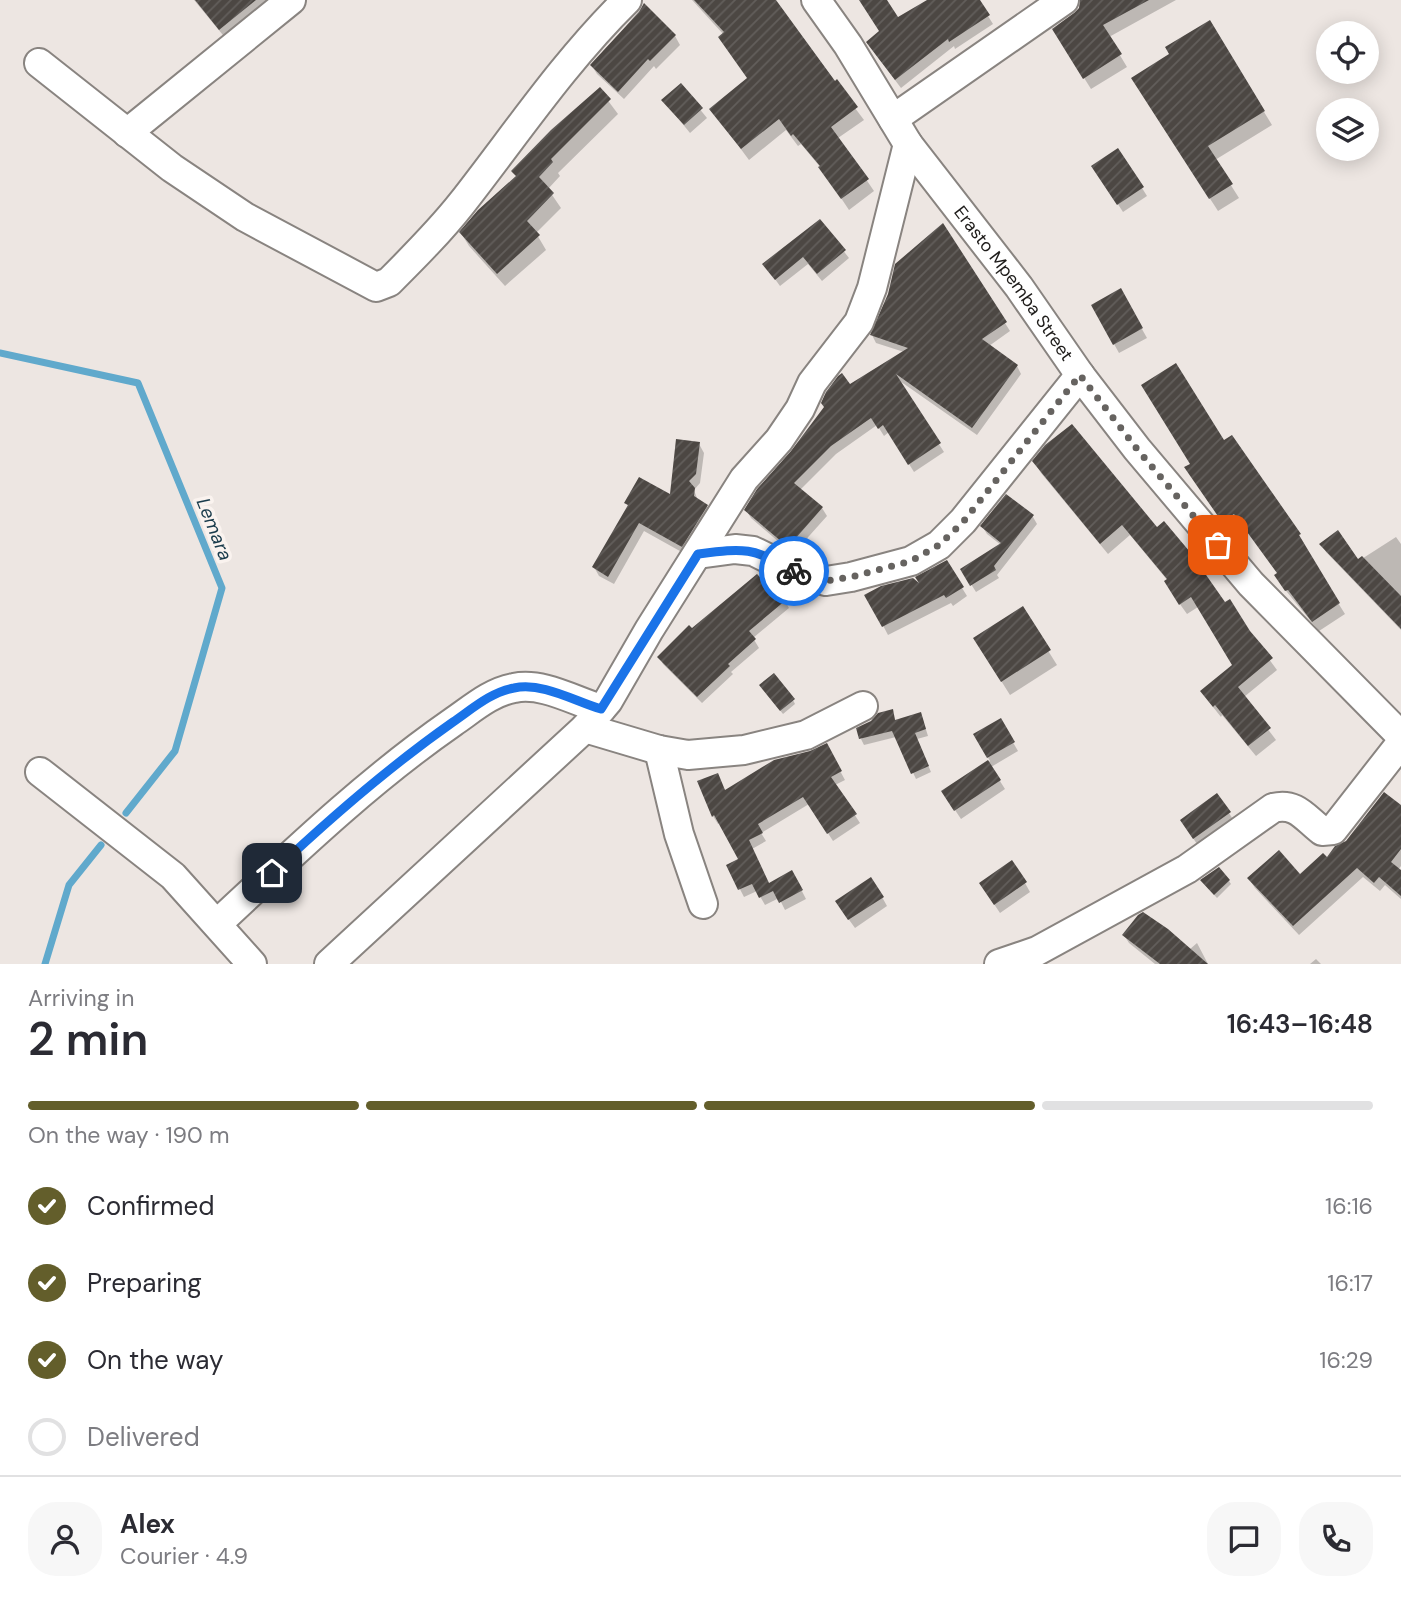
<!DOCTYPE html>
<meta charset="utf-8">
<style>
:root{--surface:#fff;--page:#f7f7f7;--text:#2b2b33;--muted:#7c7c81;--line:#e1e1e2;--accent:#635e2b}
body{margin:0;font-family:"DM Sans",sans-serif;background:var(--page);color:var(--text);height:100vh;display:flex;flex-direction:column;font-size:26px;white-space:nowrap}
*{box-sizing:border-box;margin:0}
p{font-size:23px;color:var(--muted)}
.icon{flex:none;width:38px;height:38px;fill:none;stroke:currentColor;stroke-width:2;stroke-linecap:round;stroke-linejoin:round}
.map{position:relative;height:964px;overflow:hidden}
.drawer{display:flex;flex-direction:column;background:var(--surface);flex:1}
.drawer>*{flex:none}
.buttons{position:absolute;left:1316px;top:21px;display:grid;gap:14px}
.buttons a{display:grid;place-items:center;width:63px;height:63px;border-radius:50%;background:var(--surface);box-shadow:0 4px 18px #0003;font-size:35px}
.pin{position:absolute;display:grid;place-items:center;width:60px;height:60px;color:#fff;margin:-30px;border-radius:14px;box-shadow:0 4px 10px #0006}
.courier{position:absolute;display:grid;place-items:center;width:70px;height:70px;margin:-35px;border:5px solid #1a73e8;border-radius:50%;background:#fff;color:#222;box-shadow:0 2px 9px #0007}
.overview em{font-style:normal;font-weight:600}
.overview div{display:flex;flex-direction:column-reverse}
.overview{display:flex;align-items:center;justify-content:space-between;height:119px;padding:0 28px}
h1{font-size:46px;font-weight:600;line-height:52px}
.bar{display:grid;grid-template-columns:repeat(4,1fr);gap:10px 7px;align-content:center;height:84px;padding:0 28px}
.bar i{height:9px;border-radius:5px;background:var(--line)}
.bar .selected{background:var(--accent)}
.bar p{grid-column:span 4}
.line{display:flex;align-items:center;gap:18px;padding:0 28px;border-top:2px solid var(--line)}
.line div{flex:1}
.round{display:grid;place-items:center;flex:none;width:74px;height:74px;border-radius:28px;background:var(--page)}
ol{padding:0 28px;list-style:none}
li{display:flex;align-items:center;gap:21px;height:77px}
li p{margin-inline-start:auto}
li .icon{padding:7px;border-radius:50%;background:var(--accent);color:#fff;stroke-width:4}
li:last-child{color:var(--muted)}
li i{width:38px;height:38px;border:4px solid var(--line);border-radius:50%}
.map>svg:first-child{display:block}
</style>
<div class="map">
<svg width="1401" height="964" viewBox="0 0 1401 964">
<defs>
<pattern id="building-hatch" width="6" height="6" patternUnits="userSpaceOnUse" patternTransform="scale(1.75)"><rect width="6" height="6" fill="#4c4743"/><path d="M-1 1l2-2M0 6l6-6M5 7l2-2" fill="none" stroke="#625e5b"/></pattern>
</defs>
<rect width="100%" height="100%" fill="#ede6e2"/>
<path fill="#0003" d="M194,0H277L227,40Z
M692,0H774L864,120L838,138L874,191L849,210L821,168L801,144L798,146L786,130L749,160L711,109L749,79L724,35Z
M860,0H885L897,19L929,0H978L993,24L955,49L954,46L901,88L873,51L881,32Z
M1082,0H1176L1109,37L1127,67L1091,89L1061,41L1080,9Z
M644,5L675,36L680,45L656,69L654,66L624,99L597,74L592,66Z
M1209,22L1272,125L1215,160L1239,198L1218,211L1141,92L1171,54Z
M681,86L707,118L690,133L664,101Z
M600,90L618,114L558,173L560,176L548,189L561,208L536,233L546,250L505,286L469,246L461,233Z
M1099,175L1142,188L1147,196L1123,212Z
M820,221L849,258L822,281L808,264L780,286L764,264Z
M943,225L1010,331L989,346L1017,366L1021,374L977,435L897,379L944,452L914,472L889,432L884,436L877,425L836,454L800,490L822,508L827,516L793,554L751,518L746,510L849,387L904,352L876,343L872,335Z
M1120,290L1147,338L1119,353L1093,306Z
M1224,442L1299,535L1305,545L1303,547L1345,614L1319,631L1282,586L1278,574L1242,523L1229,532L1193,478Z
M699,444L704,453L700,483L694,490L698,501L707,506L712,515L687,555L644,531L614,584L599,576L594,567L629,507L626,503L671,497Z
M1034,461L1157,529L1249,632L1277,670L1244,697L1276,740L1256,756L1222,715L1221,717L1209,702L1203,692L1234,666L1198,607L1187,614L1172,593L1168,581L1130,535L1108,554L1041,473Z
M1007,496L1033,517L1037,524L997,575L999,578L976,592L962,570L1001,545L987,534L982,526Z
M1396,537L1401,544V630L1326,552L1321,544L1357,562Z
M946,562L967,596L953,606L951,603L888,635L867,595L924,589Z
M785,601L789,608L753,638L759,648L731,672L733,674L702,703L663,664L659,657L692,630Z
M1022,609L1057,665L1010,695L983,652Z
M763,689L793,700L795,704L783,714Z
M892,711L896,722L923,720L928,736L917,739L931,772L916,779L896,737L864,745L861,739Z
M1000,720L1018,751L991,767L1005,789L961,819L943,792L990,761L975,735Z
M826,745L845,780L835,785L860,823L833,841L809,804L761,833L766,841L752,849L769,885L792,872L806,899L785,910L779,898L765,905L757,891L744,897L728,866L741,860L720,823L718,824L713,816L699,782L725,791Z
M1401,808V866L1398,870L1401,873V899L1385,885L1380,891L1363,877L1299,935L1255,888L1249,879L1300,877Z
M1229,813L1234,821L1199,847L1187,829Z
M1229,881L1231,884L1217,898L1204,884Z
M1025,883L1030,892L1000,913L986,892Z
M882,897L887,906L855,928L842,910Z
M1124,935L1189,950L1197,943L1208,964H1155L1129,943Z
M1316,959L1321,964H1310Z"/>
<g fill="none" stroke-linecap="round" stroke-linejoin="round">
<path stroke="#60a9cc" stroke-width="7" d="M0,353L138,383L222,588L175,751L126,813
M45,964L69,885L101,845"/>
</g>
<path fill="url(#building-hatch)" d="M195,0H256L219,30Z
M694,0H776L835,81L837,79L858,107L831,127L869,179L841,199L818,167L820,166L793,134L791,136L779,119L741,149L709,109L747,78L718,37L724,32Z
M859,0H887L898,17L927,0H980L990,15L949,42L948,39L895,80L866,42L879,31Z
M1080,0H1149L1103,25L1122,54L1083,79L1052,29L1074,13L1079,8Z
M644,3L676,35L650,61L648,59L618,92L590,65L639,12Z
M1210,20L1265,111L1208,146L1233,184L1209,199L1131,78L1169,54L1165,47Z
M681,83L703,108L684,125L661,100Z
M600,87L611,99L551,159L553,162L539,177L554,193L527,221L540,235L497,274L459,232L478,210L516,176L511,171L551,130Z
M1118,148L1144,187L1117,205L1091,166Z
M820,219L846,250L817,274L803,257L775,280L762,264Z
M943,223L1007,322L982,339L1018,365L972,428L896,374L941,443L908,465L883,425L878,429L871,418L831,446L794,483L823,507L788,547L744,510L757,489L791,451L824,407L821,403L826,392L838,376L842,373L850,384L908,348L870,335L888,294L895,264Z
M1121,288L1143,328L1113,345L1091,305Z
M1176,363L1224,440L1232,435L1301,534L1299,535L1340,603L1312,622L1288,590L1285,591L1274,575L1277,573L1234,514L1222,522L1184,467L1190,464L1141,385Z
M1072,424L1157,527L1164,521L1190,552L1225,602L1230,599L1250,631L1273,658L1238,687L1271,728L1248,746L1215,705L1213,707L1200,691L1232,665L1191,597L1179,605L1164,581L1167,579L1122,525L1100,544L1032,461L1045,445Z
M676,439L700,442L696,474L689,481L695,488L694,496L708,505L682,547L639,523L608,577L592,567L628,505L624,503L639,477L670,494Z
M1006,494L1034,515L994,566L996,570L970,586L960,569L1001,543L980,526Z
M1338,530L1358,559L1362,556L1401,596V629L1319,544Z
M947,560L964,587L946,598L944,595L882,627L864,595L881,586L913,578L919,583L915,577Z
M757,574L771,588L775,585L786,600L749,631L756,639L728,664L730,666L697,697L657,657L689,625L692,628Z
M1023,606L1051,650L1001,682L973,638Z
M774,673L795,699L780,711L759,685Z
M893,709L895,720L921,712L926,729L915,733L929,766L911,774L892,731L859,739L856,728L871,721L878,713Z
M1001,718L1015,742L987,758L973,734Z
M827,743L842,771L831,777L857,814L827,834L803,797L758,824L763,833L749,840L769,883L792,870L803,890L779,903L773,891L759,898L752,884L738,890L726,865L738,859L714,815L712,817L697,781L718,773L725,790L774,760L810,751Z
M988,760L1001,780L954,811L941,791Z
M1384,792L1401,805V849L1391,862L1401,870V896L1379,877L1374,883L1357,868L1293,926L1247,878L1279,850L1300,874L1323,853L1327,857L1335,846L1346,841Z
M1217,793L1231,812L1193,839L1180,820Z
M1012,860L1027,882L994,905L979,883Z
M1219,867L1230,880L1214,895L1200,880Z
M871,877L884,897L848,920L835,901Z
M1143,912L1168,929L1208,964H1160L1122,935L1138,915Z"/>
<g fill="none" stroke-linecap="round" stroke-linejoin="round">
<defs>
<g id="minor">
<path id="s1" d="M816,0L848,45L908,144L1019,287L1080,375L1137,449L1251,584L1401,736"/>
<path d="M39,63L172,168L245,217L376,287L389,282C414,257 440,231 462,203C516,134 564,62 627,0"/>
<path d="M893,119L1064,0"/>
<path d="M127,133L291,0"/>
<path d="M698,554L735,549L753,551L798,573L826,581L851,577L911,561L939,545L963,521L1080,375"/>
<path d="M585,728L659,750L688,755L744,750L806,735L863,706"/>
<path d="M659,750L679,834L703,904"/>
<path d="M40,772L173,876L252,964"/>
<path d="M217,924C293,853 368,781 453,722C472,709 491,692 514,688C543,682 574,701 601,709"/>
<path d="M329,964L585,728L608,701L649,630L744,479L779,440L800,409L812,383L859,322L872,288L908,144"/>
<path d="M999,964L1037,951L1187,869L1273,808C1296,802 1305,818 1322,831L1333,830L1401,743"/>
</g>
</defs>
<use href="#minor" stroke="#898480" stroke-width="32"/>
<use href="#minor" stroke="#fff" stroke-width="28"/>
</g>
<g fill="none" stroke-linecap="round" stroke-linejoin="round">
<path stroke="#666360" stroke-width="7" stroke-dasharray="0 12.6" d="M794,571L826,581L851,577L911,561L939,545L963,522L1080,375L1137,449L1218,545"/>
<path stroke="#1a73e8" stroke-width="9" d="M272,873C329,819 389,767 453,722C472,709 491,692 514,688C543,682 574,701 601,709L698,554C745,548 752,547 794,571"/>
</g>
<g text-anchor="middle" stroke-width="7" stroke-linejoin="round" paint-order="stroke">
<g font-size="18" fill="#1e1c1a" stroke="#faf3ef">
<text dy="6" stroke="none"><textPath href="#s1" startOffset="346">Erasto Mpemba Street</textPath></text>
</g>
<g font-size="19" font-style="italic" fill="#193b4b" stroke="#faf3ef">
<text transform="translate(215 529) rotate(68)" y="7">Lemara</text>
</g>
</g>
</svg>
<div class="buttons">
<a><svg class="icon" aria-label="locate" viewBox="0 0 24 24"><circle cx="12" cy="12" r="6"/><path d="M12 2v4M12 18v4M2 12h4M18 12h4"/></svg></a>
<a><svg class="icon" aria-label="layers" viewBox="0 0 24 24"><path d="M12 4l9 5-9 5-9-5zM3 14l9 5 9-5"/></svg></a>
</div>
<div class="pin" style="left:1218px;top:545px;background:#ea580c"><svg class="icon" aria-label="bag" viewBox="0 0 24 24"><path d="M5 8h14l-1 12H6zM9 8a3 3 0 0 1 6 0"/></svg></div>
<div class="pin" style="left:272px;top:873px;background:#1f2937"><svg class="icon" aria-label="home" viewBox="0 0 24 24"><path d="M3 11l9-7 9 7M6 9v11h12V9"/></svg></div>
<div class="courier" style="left:794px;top:571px"><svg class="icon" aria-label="bike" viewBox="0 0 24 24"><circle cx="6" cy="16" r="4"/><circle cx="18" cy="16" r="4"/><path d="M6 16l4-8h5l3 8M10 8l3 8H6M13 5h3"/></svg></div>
</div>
<section class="drawer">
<div class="overview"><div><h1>2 min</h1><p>Arriving in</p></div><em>16:43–16:48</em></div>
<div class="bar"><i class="selected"></i><i class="selected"></i><i class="selected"></i><i></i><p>On the way · 190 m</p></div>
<ol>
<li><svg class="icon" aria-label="check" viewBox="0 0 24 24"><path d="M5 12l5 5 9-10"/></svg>Confirmed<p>16:16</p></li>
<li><svg class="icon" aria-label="check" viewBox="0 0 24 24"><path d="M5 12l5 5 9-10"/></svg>Preparing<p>16:17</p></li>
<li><svg class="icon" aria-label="check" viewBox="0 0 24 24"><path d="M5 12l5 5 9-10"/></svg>On the way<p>16:29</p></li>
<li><i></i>Delivered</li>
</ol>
<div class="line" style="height:126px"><a class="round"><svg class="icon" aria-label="person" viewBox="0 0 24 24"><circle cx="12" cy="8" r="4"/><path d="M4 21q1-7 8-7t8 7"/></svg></a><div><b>Alex</b><p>Courier · 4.9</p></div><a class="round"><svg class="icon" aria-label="chat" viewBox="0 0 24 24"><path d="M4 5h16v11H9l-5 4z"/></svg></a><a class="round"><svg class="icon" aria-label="phone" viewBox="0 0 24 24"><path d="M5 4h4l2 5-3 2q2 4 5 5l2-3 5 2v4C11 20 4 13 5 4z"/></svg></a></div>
</section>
